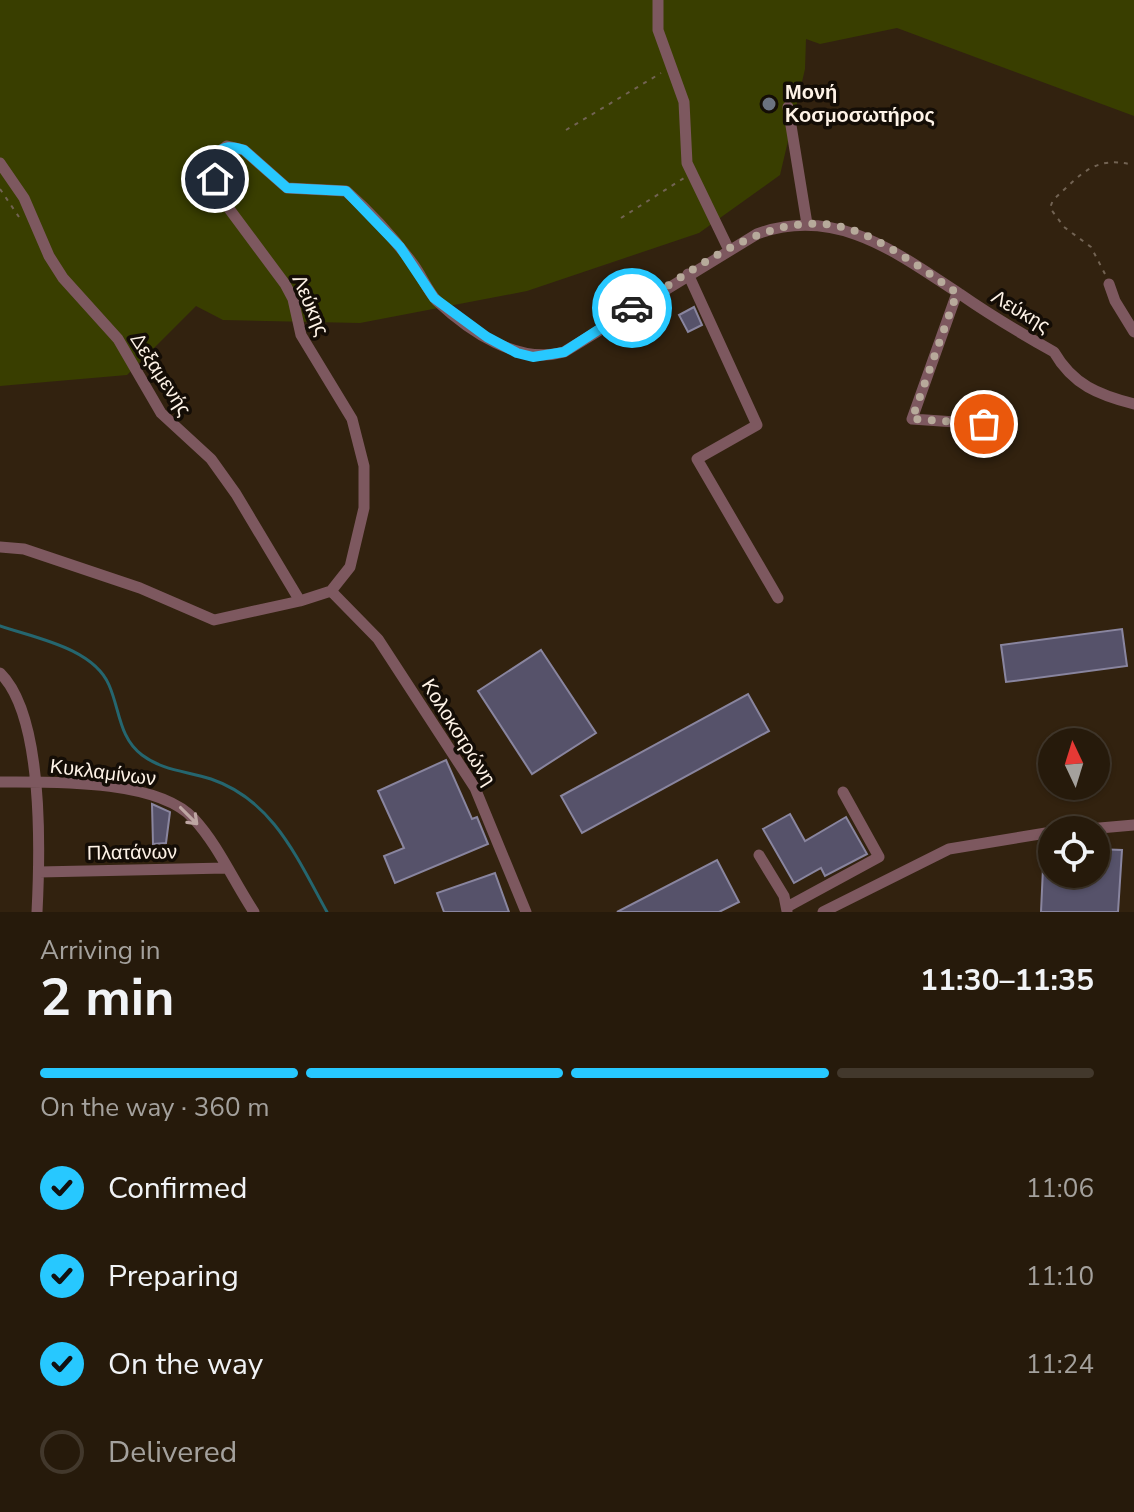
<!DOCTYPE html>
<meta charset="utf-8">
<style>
:root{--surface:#261a0b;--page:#2e2314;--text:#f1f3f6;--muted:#a4a19d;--line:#42382c;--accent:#27c8ff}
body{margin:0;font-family:"Nunito Sans",sans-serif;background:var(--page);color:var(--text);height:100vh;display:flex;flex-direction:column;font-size:30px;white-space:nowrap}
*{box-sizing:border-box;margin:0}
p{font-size:26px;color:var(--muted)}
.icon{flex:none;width:44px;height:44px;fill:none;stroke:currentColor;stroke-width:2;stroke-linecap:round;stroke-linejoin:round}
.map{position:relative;height:912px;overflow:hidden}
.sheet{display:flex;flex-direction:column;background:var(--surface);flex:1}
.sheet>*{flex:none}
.needle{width:52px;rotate:356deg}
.fabs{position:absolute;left:1038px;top:728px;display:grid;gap:16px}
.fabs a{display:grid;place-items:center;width:72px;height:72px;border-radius:50%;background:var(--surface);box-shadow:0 2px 6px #0004,0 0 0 2px var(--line);font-size:40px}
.pin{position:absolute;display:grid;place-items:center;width:68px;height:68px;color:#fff;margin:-34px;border:4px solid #fff;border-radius:50%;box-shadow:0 2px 8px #0007}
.courier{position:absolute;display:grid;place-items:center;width:80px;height:80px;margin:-40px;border:6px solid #27c8ff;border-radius:50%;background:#fff;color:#222;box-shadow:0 2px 10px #0007}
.headline em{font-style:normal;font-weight:700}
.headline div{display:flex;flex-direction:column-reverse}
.headline{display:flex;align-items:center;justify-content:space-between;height:136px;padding:0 40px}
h1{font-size:52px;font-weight:700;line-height:60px}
.bar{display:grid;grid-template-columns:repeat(4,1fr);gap:12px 8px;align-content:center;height:96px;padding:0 40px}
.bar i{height:10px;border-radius:6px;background:var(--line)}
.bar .active{background:var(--accent)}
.bar p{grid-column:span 4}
ol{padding:0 40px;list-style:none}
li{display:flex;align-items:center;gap:24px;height:88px}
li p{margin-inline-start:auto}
li .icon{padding:8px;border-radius:50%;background:var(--accent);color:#111;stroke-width:4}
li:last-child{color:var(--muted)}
li i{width:44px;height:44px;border:4px solid var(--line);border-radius:50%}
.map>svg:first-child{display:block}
</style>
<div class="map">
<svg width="1134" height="912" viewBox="0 0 1134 912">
<rect width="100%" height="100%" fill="#32220f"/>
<path fill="#393e00" d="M0,0H1134V116L897,28L820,44L806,39L805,69L780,175L699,233L527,291L360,323L223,320L196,306L127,375L0,386Z"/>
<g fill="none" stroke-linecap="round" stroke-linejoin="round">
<path stroke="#25666f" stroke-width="3" d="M0,626C35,638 93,648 109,685C120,710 119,738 142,755C163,771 187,771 211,779C273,800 297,858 327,912"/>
</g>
<path fill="#56526a" stroke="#89859f" stroke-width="2" d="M694,307L702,325L688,332L679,315Z
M1122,629L1127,666L1006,682L1001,645Z
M541,650L596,733L532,774L478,691Z
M748,694L769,731L582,833L561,796Z
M446,760L472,819L477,817L488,844L395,883L384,856L404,848L378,791Z
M152,804L170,812L166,843L153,844Z
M790,814L805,841L846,817L867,854L825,876L821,868L794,883L763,829Z
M1044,846L1052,847V874H1096V849L1122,850L1118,912H1041Z
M717,860L739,902L719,912H617Z
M495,873L509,912H444L437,893Z"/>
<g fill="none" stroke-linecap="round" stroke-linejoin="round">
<path stroke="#726353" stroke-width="2" stroke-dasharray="4 6" stroke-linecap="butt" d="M566,130L661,73
M0,189L19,217
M621,218L684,178
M1105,274L1091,247L1064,227L1050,208L1053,200C1081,175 1093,155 1134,165"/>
<path stroke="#7d585f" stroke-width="11" d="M658,0V30L684,102L687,163L729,250
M788,107L807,224
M0,163L24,198L49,256L63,278L118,339L161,413L211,459L236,494L300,601
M688,274L757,425L697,459L778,598
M1109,284L1115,301L1134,332
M957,293L912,419L984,424
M0,547L24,549L140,588L214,620L300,601L331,591L350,567L364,508V466L352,419L301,335L293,299L285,284L230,210L215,179V155L227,146L244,150L287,188L346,191C371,213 393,237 413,264C422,276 427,290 437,301C469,331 518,365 564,352L757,234C836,205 897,253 960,294C990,315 1022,334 1054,352C1073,385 1099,395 1134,404
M331,591L378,639L475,788L526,912
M0,673C44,716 40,853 37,912
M0,782C52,782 158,779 194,819C218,845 234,882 254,912
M1077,830L1134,825
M759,855L784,896L787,911
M39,872L226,868
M787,907L879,857L843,792
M823,912L949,849L1052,832"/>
</g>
<defs><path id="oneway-shaft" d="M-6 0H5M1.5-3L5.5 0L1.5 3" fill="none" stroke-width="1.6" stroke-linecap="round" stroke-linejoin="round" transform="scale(2)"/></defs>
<use stroke="#bea6a3" href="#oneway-shaft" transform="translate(189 816) rotate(45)"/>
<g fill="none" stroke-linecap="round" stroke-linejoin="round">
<path stroke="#b7aa9b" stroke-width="8" stroke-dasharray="0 14.4" d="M632,308C701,268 778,197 863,234C896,249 927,272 957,293L912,419L984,424"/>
<path stroke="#27c8ff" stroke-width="10" d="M215,179V155C224,145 232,146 244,150L287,188L346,191L400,247L434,298L487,337L517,353L533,357L564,352L632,308"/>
</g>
<circle fill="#6b7280" stroke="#140d06" stroke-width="3" cx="769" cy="104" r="8"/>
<g text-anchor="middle" stroke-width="7" stroke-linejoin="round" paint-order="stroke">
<g font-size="20" font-weight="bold" fill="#fef3e7" stroke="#140d06" text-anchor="start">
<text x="785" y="99">Μονή<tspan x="785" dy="23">Κοσμοσωτήρος</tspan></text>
</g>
<g font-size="20" fill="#fef3e7" stroke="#140d06">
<text transform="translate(311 305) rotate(67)" y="7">Λεύκης</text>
<text transform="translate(1021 311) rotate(31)" y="7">Λεύκης</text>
<text transform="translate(161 374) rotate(57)" y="7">Δεξαμενής</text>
<text transform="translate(459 732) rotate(58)" y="7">Κολοκοτρώνη</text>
<text transform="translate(103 772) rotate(7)" y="7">Κυκλαμίνων</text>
<text transform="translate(132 852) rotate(-1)" y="7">Πλατάνων</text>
</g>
</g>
</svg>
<div class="fabs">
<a><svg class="needle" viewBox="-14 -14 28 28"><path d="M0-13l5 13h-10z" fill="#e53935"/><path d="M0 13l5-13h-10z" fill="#a4a19d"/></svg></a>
<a><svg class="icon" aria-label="locate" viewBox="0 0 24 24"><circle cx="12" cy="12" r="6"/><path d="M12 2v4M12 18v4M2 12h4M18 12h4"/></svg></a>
</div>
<div class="pin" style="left:984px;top:424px;background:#ea580c"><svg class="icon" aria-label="bag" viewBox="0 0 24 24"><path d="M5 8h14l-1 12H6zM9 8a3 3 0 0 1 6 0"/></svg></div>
<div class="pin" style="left:215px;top:179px;background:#1f2937"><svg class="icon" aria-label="home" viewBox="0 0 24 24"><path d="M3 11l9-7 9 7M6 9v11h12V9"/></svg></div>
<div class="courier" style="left:632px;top:308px"><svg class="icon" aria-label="car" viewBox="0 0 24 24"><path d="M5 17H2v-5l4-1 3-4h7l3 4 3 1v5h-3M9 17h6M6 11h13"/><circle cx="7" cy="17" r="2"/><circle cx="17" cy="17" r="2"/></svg></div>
</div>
<section class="sheet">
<div class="headline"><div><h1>2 min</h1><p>Arriving in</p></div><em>11:30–11:35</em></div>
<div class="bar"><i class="active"></i><i class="active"></i><i class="active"></i><i></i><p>On the way · 360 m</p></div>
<ol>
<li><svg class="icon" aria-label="check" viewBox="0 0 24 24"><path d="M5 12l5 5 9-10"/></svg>Confirmed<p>11:06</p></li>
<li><svg class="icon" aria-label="check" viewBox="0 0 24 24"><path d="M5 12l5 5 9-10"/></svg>Preparing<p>11:10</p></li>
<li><svg class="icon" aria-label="check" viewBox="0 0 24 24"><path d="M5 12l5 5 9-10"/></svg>On the way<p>11:24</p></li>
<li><i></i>Delivered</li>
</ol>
</section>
